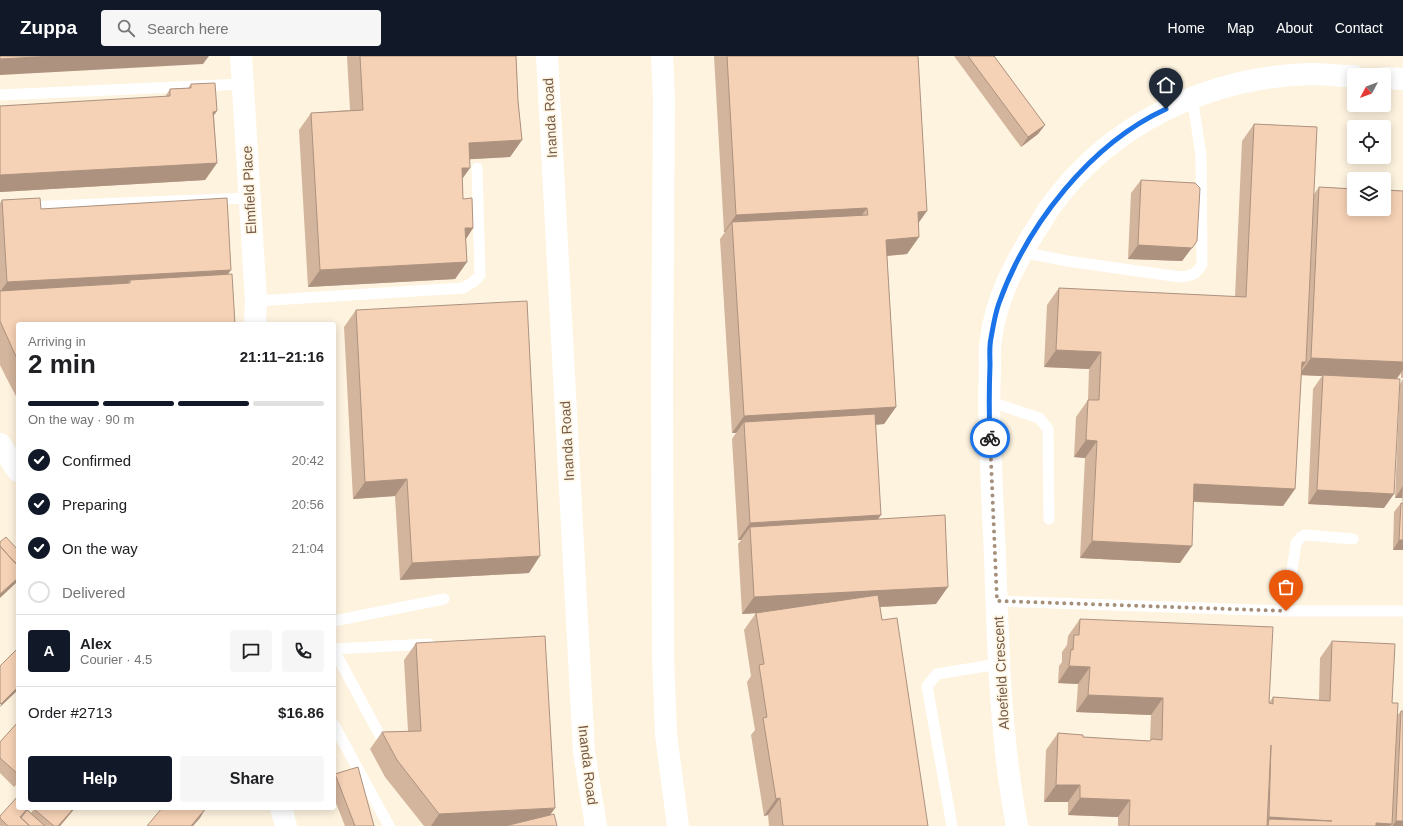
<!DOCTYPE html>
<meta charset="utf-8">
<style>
:root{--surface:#fff;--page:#f6f6f6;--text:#202124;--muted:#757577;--line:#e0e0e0;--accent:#111827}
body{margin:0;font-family:Arial,sans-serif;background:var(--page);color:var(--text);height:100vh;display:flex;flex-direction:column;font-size:15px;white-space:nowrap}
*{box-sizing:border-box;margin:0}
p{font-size:13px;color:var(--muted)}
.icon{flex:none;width:22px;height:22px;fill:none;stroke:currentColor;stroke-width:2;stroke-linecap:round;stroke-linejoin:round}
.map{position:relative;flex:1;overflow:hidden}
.sheet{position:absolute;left:16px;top:266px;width:320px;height:488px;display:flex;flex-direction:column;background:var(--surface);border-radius:4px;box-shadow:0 2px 10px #0003}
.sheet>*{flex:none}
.needle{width:26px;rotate:229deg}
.controls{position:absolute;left:1347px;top:12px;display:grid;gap:8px}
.controls a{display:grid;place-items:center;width:44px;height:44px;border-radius:4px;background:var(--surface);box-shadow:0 2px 10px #0003;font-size:20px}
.pin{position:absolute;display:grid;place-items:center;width:34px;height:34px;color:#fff;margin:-41px -17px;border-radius:50% 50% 50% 0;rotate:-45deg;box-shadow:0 0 4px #0007}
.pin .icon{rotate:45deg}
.courier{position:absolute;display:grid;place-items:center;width:40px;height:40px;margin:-20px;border:3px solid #1a73e8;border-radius:50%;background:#fff;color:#222;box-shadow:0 1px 5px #0007}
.head em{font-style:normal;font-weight:800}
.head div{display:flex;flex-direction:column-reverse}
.head{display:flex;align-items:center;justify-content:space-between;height:68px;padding:0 12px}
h1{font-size:26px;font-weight:800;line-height:30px}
.bar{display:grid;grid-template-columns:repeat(4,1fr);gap:6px 4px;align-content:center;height:48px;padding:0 12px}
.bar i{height:5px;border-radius:3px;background:var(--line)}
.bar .active{background:var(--accent)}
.bar p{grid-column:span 4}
.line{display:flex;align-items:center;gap:10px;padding:0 12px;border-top:1px solid var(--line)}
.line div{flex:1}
.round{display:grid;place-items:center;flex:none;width:42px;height:42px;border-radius:4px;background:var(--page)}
ol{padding:0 12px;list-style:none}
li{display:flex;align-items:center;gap:12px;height:44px}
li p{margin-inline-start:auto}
li .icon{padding:4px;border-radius:50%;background:var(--accent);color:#fff;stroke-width:4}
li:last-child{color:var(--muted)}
li i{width:22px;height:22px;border:2px solid var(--line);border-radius:50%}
.button{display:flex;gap:8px;margin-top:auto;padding:8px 12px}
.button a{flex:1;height:46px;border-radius:4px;background:var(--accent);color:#fff;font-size:16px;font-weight:800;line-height:46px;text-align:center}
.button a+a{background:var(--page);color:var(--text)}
header{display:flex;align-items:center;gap:24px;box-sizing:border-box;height:56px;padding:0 20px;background:var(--accent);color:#fff}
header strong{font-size:19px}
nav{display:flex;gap:22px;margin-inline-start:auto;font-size:14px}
.search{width:280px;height:36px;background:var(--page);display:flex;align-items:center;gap:10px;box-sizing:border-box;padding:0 14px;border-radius:4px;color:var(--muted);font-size:15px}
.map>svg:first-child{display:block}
</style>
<header>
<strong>Zuppa</strong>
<div class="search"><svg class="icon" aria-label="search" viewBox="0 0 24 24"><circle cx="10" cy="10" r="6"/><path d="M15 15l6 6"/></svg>Search here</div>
<nav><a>Home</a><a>Map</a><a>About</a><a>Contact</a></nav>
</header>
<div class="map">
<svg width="1403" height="770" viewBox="0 0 1403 770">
<rect width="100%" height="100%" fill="#fef3df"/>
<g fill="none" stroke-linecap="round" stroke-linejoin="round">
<path stroke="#fff" stroke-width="11" d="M0,39L242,28
M0,152L249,142
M1022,196L1067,205L1180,221C1191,220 1197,218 1202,208L1201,99L1192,41
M256,245L463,232C470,228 475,226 480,219L477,112
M988,345L1039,362L1048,373L1049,463
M997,545L1286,555H1403
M1286,555L1296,487L1301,481L1305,479L1353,483
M334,565L444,543
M334,593L429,588
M334,594L384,687
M334,669L389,770
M952,770L927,630L937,618L998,608"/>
<path stroke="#fff" stroke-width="22" d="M241,0L256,245L255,268
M1384,22L1403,23
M0,388L18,415
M281,752L286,770
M1017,770C1000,681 998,591 995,500C993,459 991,418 990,377C989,356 989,334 990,313C990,303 989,293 991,283C996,243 1014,209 1035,175C1041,167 1045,158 1051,150C1111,67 1209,21 1310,18C1324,18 1339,20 1354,20"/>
<path stroke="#fff" stroke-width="22" d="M547,0L584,696L596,770
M662,0L664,42L662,322L663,599L666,679L678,770"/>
</g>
<path fill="#d3b49c" d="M347,0H516L518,45L522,84L510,101L470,103L462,123L463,143L473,172L466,183L467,206L455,223L308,231L299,74L311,57L350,54Z
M714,0H918V168L919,181L907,198L887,200L896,351L884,368L876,369L878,463L936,548L880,551L882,564L928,770H769L768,759L764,760L751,679L755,674L747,626L751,620L744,574L756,557L742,558L738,488L741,484H738L732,383L736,377H732L720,183L725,176H724Z
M954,0H994L1045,69L1038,78L1021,91Z
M191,28L214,60L217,107L205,124L0,136V50L165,41L170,33L188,32Z
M1254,68L1314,138L1319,131L1403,135V322H1401V317L1397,323L1384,452L1308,448L1313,333L1322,320L1301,319L1295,433L1283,450L1194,446L1180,507L1080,502L1085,402L1074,401L1076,361L1088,344L1089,313L1044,311L1047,249L1059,232L1235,241L1242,85Z
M1141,124L1197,185L1182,205L1128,203L1131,137Z
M2,144L41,153L231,214L18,268V344L6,321L0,309V147Z
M356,254L529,517L400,524L395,440L353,443L344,271Z
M1403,323V494H1393L1394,456L1401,447H1403L1402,442H1395L1400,328Z
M1080,563L1269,647L1273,641L1319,644L1320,602L1332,585L1392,647L1397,660L1401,655L1403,770H1118V761L1068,759V746H1044L1046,694L1058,677L1083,681L1150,685L1151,659L1076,656L1078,628L1058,627L1059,610L1062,606V596L1067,589L1068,580Z
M416,587L555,752L550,759L557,770H424L385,721L370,693L382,676L408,675L404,604Z
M18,666V727L14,731L0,717V686Z
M335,718L374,770H345L334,742V719Z
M30,752L28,754L31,757L35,752H75L60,770H0V760Z"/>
<path fill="#ac927f" d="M54,0H209L203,8L0,19V3Z
M217,55L205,72L213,56Z
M1045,69L1038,78L1021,91L1028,81Z
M522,84L510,101L457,104L469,87Z
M217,107L205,124L0,136V119Z
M462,112H470L458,129Z
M867,152L855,169L732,166L725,176H724L736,159Z
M927,155L915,172L918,156Z
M465,172H473L462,189Z
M919,181L907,198L874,201L886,184Z
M1197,185L1182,205L1128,203L1138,189Z
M467,206L455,223L308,231L320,214Z
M231,214L219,231L130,227V224L121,236H0L7,226Z
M1056,294L1101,296L1089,313L1044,311Z
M1311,302L1403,306V314L1396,323L1323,319L1322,320L1299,319Z
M1302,306H1306L1294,323Z
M896,351L884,368L745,377L744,366L736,377H732L744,360Z
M1086,384L1097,385L1085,402L1074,401Z
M407,423L395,440L353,443L365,426Z
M1194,428L1295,433L1283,450L1183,445Z
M1403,430L1402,442H1395Z
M1317,434L1394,438L1384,452L1308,448Z
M881,459L869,476L750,471L741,484H738L750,467Z
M1399,484H1403V494H1393Z
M1092,485L1192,490L1180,507L1080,502Z
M540,500L529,517L400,524L412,507Z
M18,522V525L17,526L0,542V538Z
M948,531L936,548L742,558L754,541Z
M1069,610L1090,611L1078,628L1058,627Z
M18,631V634L0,651L1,648Z
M1088,639L1163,642L1151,659L1076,656Z
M1056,729H1080L1068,746H1044Z
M780,742L768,759L764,760L776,743Z
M1080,742L1130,744L1118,761L1068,759Z
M74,752H75L60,770H58Z
M206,752L200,762L193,770H191Z
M555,752L543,769L523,770H431L439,758Z
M1269,761L1332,765L1269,763L1264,770H1263Z
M1396,765H1403V770H1392Z
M1376,767L1392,768L1390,770H1374Z"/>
<path fill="#f5d1b5" stroke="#ac927f" d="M0,0H54L0,3Z
M360,0H516L518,45L522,84L469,87L470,112H462L463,143L472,142L473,172H465L467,206L320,214L311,57L363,54Z
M727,0H918L927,155L918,156L919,181L886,184L896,351L744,360L732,166L868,159L867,152L736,159Z
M968,0H994L1045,69L1028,81Z
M215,27L217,55L213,56L217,107L0,119V50L170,40V33L191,32V28Z
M1254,68L1317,71L1306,306H1302L1295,433L1194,428L1192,490L1092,485L1097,385L1086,384L1088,344H1099L1101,296L1056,294L1059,232L1246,241Z
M1141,124L1195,127L1200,132L1197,185L1192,192L1138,189Z
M1319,131L1354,133V153H1384V134L1403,135V306L1311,302Z
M40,142L41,153L227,142L231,214L7,226L2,144Z
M232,218L235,268H18V305L0,265V235L130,227V224Z
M527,245L540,500L412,507L407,423L365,426L356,254Z
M1323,319L1400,323L1394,438L1317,434Z
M875,358L881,459L750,467L744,366Z
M1401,447H1403V484H1399Z
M945,459L948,531L754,541L750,471Z
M6,481L18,494V504L15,507L0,490V486Z
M0,490L18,510V522L0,538Z
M878,539L882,564L897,562L928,770H783L780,742L776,743L763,662L767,661L759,609L764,608L756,557Z
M1080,563L1273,571L1269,647L1273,648V641L1330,645L1332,585L1395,588L1392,647H1398L1392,768L1376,767V770H1268L1269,763L1332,765L1269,761L1271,689L1267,770H1129L1130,744L1080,742V729H1056L1058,677L1083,679V681L1150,685L1152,683L1162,684L1163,642L1088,639L1090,611L1069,610L1071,593L1073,594L1074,579H1079Z
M545,580L555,752L439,758L397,704L382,676L421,675L416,587Z
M18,592V631L1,648L0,647V610Z
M1401,655H1403V765H1396Z
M18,666V718L0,702V686Z
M358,711L374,770H355L335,718Z
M18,740V752H28L20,761L30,770H8L0,762V760Z
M35,752H74L58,770H54L34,753Z
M162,752H206L191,770H147Z
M27,754L45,770H30L21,762Z
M554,758L557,770H505Z"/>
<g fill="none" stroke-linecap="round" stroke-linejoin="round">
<path stroke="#a58f7b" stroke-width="4" stroke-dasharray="0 7.2" d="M990,382L997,545L1286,555"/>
<path stroke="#1a73e8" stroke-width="5" d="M990,382C989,358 989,334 990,309C990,301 989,291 991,282C993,271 995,258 999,247C1027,169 1090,88 1166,53"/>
</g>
<g text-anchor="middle" stroke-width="3.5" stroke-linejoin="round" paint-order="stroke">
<g font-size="14" fill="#755945" stroke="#fff7e6">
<text transform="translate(550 62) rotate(-93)" y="5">Inanda Road</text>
<text transform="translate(249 134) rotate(-93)" y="5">Elmfield Place</text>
<text transform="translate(567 385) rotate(-93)" y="5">Inanda Road</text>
<text transform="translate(1001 617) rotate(-93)" y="5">Aloefield Crescent</text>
<text transform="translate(588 709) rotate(83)" y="5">Inanda Road</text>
</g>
</g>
</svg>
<div class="controls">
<a><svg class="needle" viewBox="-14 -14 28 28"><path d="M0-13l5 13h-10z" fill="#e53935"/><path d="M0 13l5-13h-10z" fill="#757577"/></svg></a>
<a><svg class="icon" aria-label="locate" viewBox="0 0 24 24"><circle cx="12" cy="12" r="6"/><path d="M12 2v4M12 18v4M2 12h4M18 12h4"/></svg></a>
<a><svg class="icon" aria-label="layers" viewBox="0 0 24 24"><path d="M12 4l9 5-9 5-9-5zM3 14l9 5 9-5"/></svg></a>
</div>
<div class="pin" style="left:1286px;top:555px;background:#ea580c"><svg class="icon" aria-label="bag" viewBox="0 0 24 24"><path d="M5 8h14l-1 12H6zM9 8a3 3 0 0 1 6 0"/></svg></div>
<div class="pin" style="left:1166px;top:53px;background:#1f2937"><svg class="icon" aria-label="home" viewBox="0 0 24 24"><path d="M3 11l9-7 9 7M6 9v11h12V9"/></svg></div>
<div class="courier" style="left:990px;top:382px"><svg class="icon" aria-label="bike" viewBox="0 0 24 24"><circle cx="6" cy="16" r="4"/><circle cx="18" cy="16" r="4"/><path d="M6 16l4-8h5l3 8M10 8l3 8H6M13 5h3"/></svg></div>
<section class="sheet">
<div class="head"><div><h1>2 min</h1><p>Arriving in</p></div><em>21:11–21:16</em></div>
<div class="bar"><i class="active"></i><i class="active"></i><i class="active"></i><i></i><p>On the way · 90 m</p></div>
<ol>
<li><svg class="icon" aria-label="check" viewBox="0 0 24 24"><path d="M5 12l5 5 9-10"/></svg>Confirmed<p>20:42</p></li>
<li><svg class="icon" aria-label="check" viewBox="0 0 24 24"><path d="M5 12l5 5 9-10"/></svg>Preparing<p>20:56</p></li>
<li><svg class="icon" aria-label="check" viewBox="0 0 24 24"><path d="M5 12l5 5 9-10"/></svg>On the way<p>21:04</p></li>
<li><i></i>Delivered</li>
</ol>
<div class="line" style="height:72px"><b class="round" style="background:var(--accent);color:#fff">A</b><div><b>Alex</b><p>Courier · 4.5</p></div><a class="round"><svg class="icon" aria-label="chat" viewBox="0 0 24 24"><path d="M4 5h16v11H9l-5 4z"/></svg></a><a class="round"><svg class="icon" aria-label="phone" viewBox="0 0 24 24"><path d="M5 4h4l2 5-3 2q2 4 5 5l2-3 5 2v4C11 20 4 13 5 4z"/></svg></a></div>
<div class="line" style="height:52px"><div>Order #2713</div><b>$16.86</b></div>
<div class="button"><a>Help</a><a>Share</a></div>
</section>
</div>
